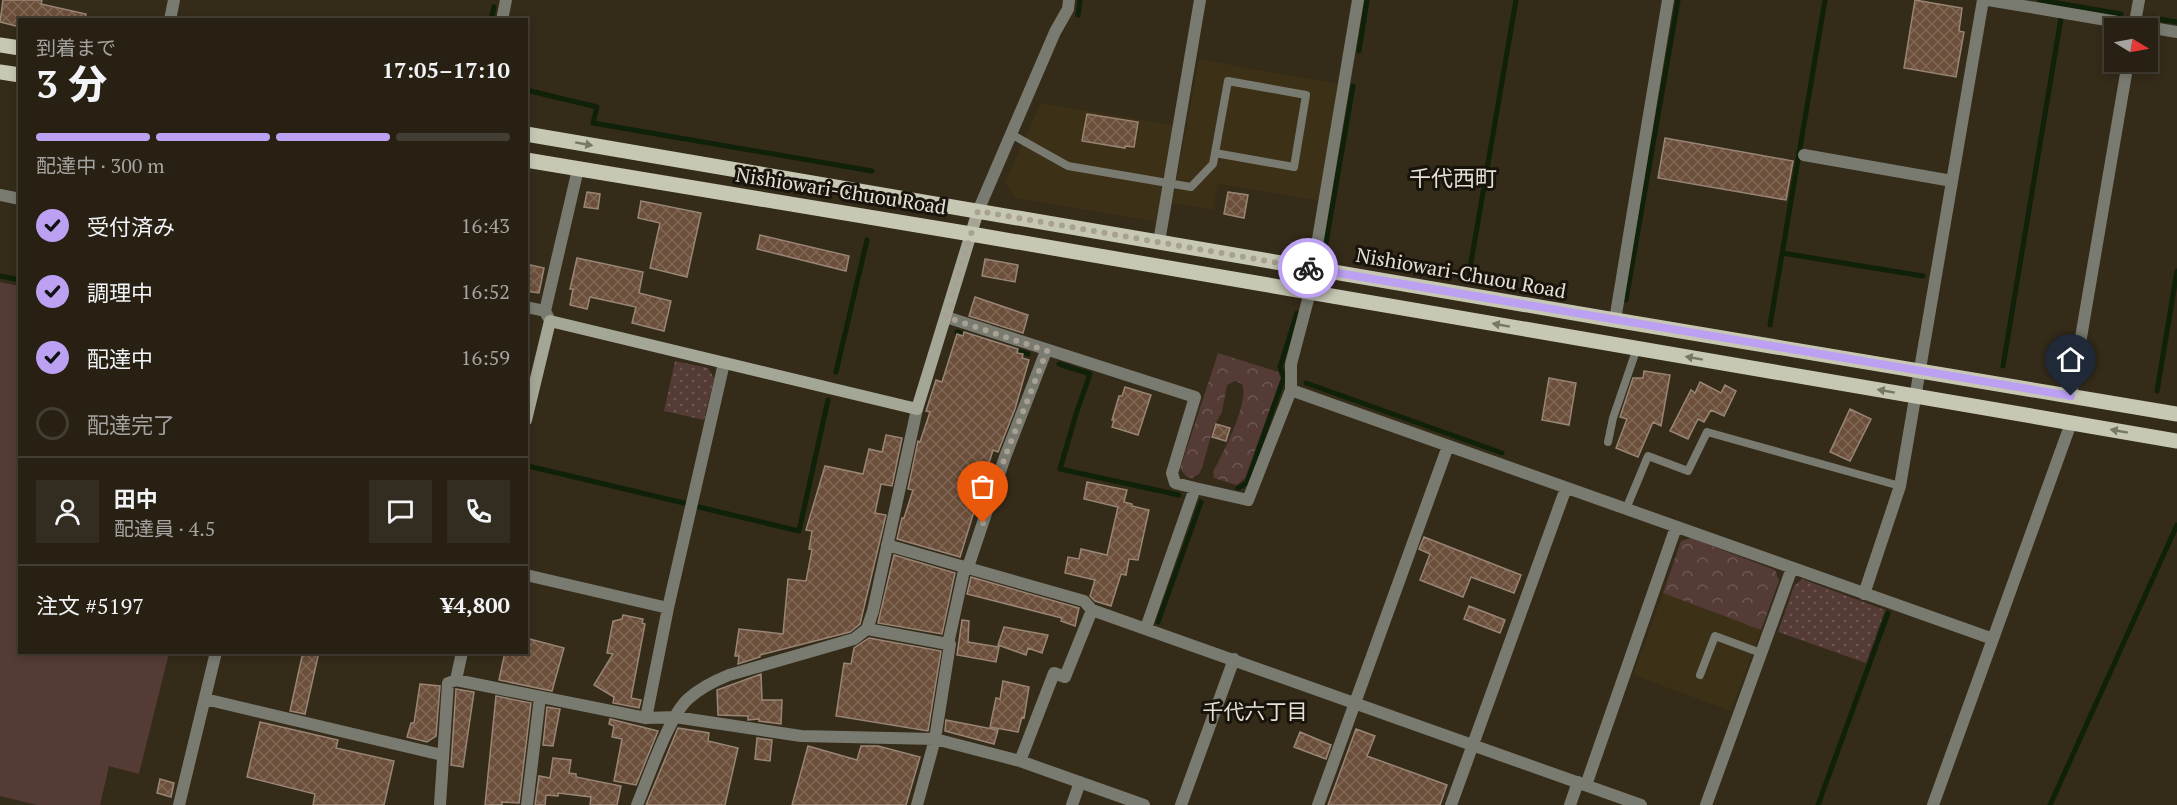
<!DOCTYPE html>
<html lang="ja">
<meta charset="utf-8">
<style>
:root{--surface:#272013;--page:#332d21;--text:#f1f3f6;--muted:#a4a3a0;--line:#433e33;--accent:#bca0f2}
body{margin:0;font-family:"PT Serif","Noto Sans JP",serif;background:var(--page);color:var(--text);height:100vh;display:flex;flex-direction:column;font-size:22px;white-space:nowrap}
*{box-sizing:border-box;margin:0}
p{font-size:20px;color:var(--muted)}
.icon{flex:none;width:33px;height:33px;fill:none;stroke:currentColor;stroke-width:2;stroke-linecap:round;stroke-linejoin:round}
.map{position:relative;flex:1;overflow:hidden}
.side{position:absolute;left:18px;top:18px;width:510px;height:636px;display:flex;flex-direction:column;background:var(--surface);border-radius:0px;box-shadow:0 3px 9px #0003,0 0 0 2px var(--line)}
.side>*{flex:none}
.needle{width:39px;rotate:100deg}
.fabs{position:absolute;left:2104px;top:18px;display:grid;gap:12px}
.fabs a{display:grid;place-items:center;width:54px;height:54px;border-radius:0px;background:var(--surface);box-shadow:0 3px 9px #0003,0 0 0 2px var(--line);font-size:30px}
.pin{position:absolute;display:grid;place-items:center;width:51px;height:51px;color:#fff;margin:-62px -26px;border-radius:50% 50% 50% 0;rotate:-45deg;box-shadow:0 0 6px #0007}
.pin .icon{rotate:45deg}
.courier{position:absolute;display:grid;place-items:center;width:60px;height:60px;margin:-30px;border:4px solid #bca0f2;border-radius:50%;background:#fff;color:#222;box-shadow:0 2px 8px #0007}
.overview em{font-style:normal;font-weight:800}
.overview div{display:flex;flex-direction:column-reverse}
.overview{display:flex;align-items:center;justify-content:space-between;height:102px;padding:0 18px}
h1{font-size:39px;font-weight:800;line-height:45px}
.bar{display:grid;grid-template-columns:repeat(4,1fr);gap:9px 6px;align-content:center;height:72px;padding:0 18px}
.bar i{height:8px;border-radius:4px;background:var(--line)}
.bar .selected{background:var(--accent)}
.bar p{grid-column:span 4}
.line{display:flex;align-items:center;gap:15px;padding:0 18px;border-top:2px solid var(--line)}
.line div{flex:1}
.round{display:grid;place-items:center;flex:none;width:63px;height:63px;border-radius:0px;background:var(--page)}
ol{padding:0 18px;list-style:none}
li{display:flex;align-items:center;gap:18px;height:66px}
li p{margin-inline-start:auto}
li .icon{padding:6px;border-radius:50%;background:var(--accent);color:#111;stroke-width:4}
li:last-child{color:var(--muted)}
li i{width:33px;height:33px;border:3px solid var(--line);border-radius:50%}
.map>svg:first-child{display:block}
</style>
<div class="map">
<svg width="2177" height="805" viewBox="0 0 2177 805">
<defs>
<pattern id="grass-dots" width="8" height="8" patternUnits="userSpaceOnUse" patternTransform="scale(1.5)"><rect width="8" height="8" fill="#553b36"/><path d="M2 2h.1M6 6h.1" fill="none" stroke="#6d5752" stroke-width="1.8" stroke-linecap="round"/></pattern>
<pattern id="forest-crowns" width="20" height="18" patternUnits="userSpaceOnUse" patternTransform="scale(1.5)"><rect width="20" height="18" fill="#553b36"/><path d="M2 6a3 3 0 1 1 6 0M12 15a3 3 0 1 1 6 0" fill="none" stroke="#6d5752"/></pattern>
<pattern id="building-cross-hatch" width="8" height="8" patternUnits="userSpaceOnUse" patternTransform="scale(1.5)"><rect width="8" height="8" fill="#6b4f3a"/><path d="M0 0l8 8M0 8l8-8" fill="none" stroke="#806856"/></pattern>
</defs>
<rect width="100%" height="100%" fill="#342b19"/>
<path fill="#3c3017" d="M1199,59L1338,84L1319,201L1218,184L1213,210L1172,203Z
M1041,103L1173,125L1156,222L1015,198L1005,182Z
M1663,593L1761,630L1731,711L1633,675Z"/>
<path fill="url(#grass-dots)" d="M675,361L708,368L714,378L704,420L664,411Z
M1802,579L1885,610L1866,663L1778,632L1794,586Z"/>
<path fill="url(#forest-crowns)" d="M1218,353L1278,372L1281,378L1245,478L1237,485L1214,478L1213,472C1222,455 1250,402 1242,384L1235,381L1227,385L1222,412L1213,428L1202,468L1199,474L1192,478L1187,477L1180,469Z
M1691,538L1775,570L1779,581L1761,630L1663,593L1681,541Z"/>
<path fill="#553b36" d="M0,282L19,286L20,652L169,653L139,774L109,766L100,805H37L0,796Z"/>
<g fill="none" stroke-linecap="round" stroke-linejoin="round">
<path stroke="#0f2108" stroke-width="5" d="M2040,0L2121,14
M1078,15L1080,0
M2152,18L2177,22
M491,20L494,7
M1359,51L1367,0
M526,90L597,107L593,123L872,171
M1325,249L1353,86
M1782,253L1923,276
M1469,274L1516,0
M0,276L20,280
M1626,300L1678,0
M1770,325L1825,0
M957,332L970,336
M1013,349L1028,354
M1059,364L1090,374L1076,414L1060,469L1179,495
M2003,366L2061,18
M836,372L867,240
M1306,383L1502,453
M2157,391L2177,271
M528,466L684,503
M1238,488L1247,483L1284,377L1280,367L1297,313
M699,507L799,531L828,400
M1158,622L1201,502
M1818,805L1888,613
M2050,805L2177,525"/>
</g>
<path fill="url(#building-cross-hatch)" stroke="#998576" stroke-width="1.5" d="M3,0H42L41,4L86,14L85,20H20V27L0,22Z
M1915,0L1962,8L1959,31L1964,32L1956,77L1904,68Z
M1087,114L1138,122L1134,147L1125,146V148L1082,141Z
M1665,138L1793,161L1786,200L1658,178Z
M587,192L600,194L598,209L584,207Z
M1228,192L1248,195L1244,218L1224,214Z
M641,201L701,213L687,277L650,268L660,223L638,218Z
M760,235L849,256L846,271L757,249Z
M577,258L643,272L639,293L671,301L664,331L632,323L636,307L590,297L587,309L570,305L573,289H570Z
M985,259L1018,265L1015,282L982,276Z
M526,264L544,268L539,293L526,291Z
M975,297L1028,315L1023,333L969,316Z
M964,332L1018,349L1017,353L1023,354L1022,358L1029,360L1015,409L998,452L993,450L960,557L897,539L902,518H904L913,490L908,489L918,441L920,442L930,412L926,411L936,380L942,382L957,334L963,336Z
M1644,371L1670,375L1661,426L1653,422L1638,457L1616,448L1627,419L1620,417L1633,378H1643Z
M1549,378L1576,383L1569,425L1542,420Z
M1700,382L1721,393L1725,385L1736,391L1724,416L1711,410L1704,422L1698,419L1688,439L1670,431L1691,390L1695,393Z
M1125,387L1151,395L1138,435L1112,427L1114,420H1112L1119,396H1122Z
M1850,409L1871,419L1850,461L1830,452Z
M1216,424L1230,428L1226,441L1212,437Z
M886,435L902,438L892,486L881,484L875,513L886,515L860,624L850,632L760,655V657L738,664L739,656H735L739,629L783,634L788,579L806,581L812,550L809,549L812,531L806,530L825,466L863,474L869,449L882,452Z
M1087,482L1127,490L1124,502L1132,504V506L1149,510L1138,560L1129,559L1126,575L1121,574L1111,606L1095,601L1090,596L1095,580L1065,573L1068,557L1079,559L1081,549L1107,555L1118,507L1084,499Z
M1424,537L1521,575L1514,593L1471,577L1463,597L1420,580L1430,554L1419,549Z
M894,555L955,573L942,634L878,623Z
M971,577L1079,608L1075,626L1061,621L1062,618L967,594Z
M1469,606L1505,620L1500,633L1464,619Z
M623,615L643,619L642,623L645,624L631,698L641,700L639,708L613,703L614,697L594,685L613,654L607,653L613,621L622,619Z
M962,620L969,621L968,642L999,647L996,662L957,655Z
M1004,627L1048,635L1042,653L1028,648L1026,655L998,645Z
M526,638L564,648L552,691L499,680L505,652H526Z
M869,638L941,651L928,731L836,716L844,663L851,664L854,648Z
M303,652H319L305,714L290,711Z
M761,674L762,700H782L781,724L759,721V719L748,720V716L718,715L717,690Z
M1003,681L1029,687L1024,718L1022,717L1018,732L990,727L996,698L1000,699Z
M420,684L440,686L436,736L427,742L407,737L411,723H414Z
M456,689L474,692L463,767L451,765Z
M496,696L531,703L519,803L502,802V805H485Z
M547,707L560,709L553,746L543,745Z
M610,719L658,731L636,785L614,781L622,739L612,737L614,726L609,724Z
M946,720L998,730L994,744L945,731Z
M260,722L338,740L336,748L394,761L384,805H313L315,794L247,777Z
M678,728L709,733L708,741L738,748L725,805H646Z
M1356,729L1375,736L1367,756L1447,785L1440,805H1328Z
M1300,732L1331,745L1326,759L1294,747Z
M757,738L772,740L770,761L755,759Z
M808,746L857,760L861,746H878L920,757L906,805H792Z
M553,758L571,760L569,773L576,774V777L621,786L617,805H590L591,797L558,793V796L546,795L545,805H535L539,776L550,778Z
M160,779L174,783L171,797L157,793Z"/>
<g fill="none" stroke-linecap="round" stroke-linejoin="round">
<path stroke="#797a70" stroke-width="8" d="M1011,134L1068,166L1191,187L1213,164L1228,81L1306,95L1294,167L1215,153
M1608,442L1613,418L1637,348
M1626,509L1648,456L1688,471L1707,432L1900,486
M1700,675L1715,636L1761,653"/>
<path stroke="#797a70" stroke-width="12" d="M1988,0L2177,32
M170,20L174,0
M502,20L506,0
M2134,28L2139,0
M1804,155L1952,181
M0,195L20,199
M978,211L1055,32L1068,9L1069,0
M1159,242L1200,0
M1313,269L1358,0
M526,307L545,311L548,317
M545,311L578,169
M946,317L1195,397L1172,473L1175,483L1195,488
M1615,320L1668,0
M1291,390L1993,639
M2071,396L2128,62
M887,545L1084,601L1092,610L1641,805
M968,567L1005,457L1046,351
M526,575L668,608
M1864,594L1900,486L1983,0
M1146,628L1195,488L1248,500L1291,390V364L1310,292
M867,629L948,644
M456,680L462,652
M205,699L442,755
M646,718L668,608L724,363
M1020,761L1054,673L1065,677L1092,610
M1586,785L1676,527
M179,805L216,652
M440,805L448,683L456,680L646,718L675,717L801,736L935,739L1020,761L1144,805
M527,805L540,697
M637,805C648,779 669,716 688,699C700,688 714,681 729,675L854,639L867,629L873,611L917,409
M917,805L935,739L950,644H948L965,566
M1072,805L1080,782
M1181,805L1234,659
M1318,805L1448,446
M1451,805L1566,488
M1570,805L1578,782
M1706,805L1792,568
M1933,805L2071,423"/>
<path stroke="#a4a696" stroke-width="12" d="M526,420L550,321L917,409L978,211"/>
<path stroke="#c6c8b4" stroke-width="15" d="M0,45L20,48
M0,72L20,75
M526,134L1615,320L2177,414
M526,160L971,234L2177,441"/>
</g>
<defs><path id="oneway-solid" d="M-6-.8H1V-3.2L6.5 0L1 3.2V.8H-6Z" transform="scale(1.5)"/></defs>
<g fill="#787768">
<use href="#oneway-solid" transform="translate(584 144) rotate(10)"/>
<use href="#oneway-solid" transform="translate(1501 325) rotate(-170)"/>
<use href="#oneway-solid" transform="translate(1694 358) rotate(-170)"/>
<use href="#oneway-solid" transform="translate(1886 391) rotate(-170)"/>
<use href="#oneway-solid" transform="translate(2119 431) rotate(-170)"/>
</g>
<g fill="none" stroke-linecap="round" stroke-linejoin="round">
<path stroke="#a7a093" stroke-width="6" stroke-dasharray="0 10.8" d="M983,523L1005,457L1047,351L946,317L978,211L1308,268"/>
<path stroke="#bca0f2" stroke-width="8" d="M1308,268L2071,396"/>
</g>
<g text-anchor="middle" stroke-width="6" stroke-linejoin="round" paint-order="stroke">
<g font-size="20" fill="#e5dfd4" stroke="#18140c">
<text transform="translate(841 191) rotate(9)" y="7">Nishiowari-Chuou Road</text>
<text transform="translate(1461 273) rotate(10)" y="7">Nishiowari-Chuou Road</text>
</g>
<g font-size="21" fill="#e5dfd4" stroke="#18140c">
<text x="1255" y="719">千代六丁目</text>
</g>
<g font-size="22" fill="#e5dfd4" stroke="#18140c">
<text x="1453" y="186">千代西町</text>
</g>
</g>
</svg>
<div class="fabs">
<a><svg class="needle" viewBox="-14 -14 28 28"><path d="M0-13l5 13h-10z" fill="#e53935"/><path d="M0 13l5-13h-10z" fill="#a4a3a0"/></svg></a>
</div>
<div class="pin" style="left:983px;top:523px;background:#ea580c"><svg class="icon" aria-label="bag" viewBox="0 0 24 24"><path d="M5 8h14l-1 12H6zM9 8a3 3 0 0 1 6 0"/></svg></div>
<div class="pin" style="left:2071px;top:396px;background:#1f2937"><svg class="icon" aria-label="home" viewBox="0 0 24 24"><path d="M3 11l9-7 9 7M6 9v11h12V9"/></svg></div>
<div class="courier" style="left:1308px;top:268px"><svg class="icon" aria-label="bike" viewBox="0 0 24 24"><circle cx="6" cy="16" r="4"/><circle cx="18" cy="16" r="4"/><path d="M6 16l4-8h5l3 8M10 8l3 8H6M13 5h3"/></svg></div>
<section class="side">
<div class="overview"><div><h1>3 分</h1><p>到着まで</p></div><em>17:05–17:10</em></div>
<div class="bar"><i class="selected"></i><i class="selected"></i><i class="selected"></i><i></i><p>配達中 · 300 m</p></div>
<ol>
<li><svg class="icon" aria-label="check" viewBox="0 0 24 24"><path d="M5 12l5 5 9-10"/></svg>受付済み<p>16:43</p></li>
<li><svg class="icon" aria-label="check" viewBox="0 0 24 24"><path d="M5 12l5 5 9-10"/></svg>調理中<p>16:52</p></li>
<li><svg class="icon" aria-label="check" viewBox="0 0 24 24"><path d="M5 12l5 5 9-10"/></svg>配達中<p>16:59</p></li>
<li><i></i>配達完了</li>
</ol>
<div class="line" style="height:108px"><a class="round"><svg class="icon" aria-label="person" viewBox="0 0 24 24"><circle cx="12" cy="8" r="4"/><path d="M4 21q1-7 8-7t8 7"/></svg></a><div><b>田中</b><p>配達員 · 4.5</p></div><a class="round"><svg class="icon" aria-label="chat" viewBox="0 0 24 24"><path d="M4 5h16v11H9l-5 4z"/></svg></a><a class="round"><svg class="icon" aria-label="phone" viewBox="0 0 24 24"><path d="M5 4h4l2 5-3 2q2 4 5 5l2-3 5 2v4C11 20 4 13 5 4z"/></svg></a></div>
<div class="line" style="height:78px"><div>注文 #5197</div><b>¥4,800</b></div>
</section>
</div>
